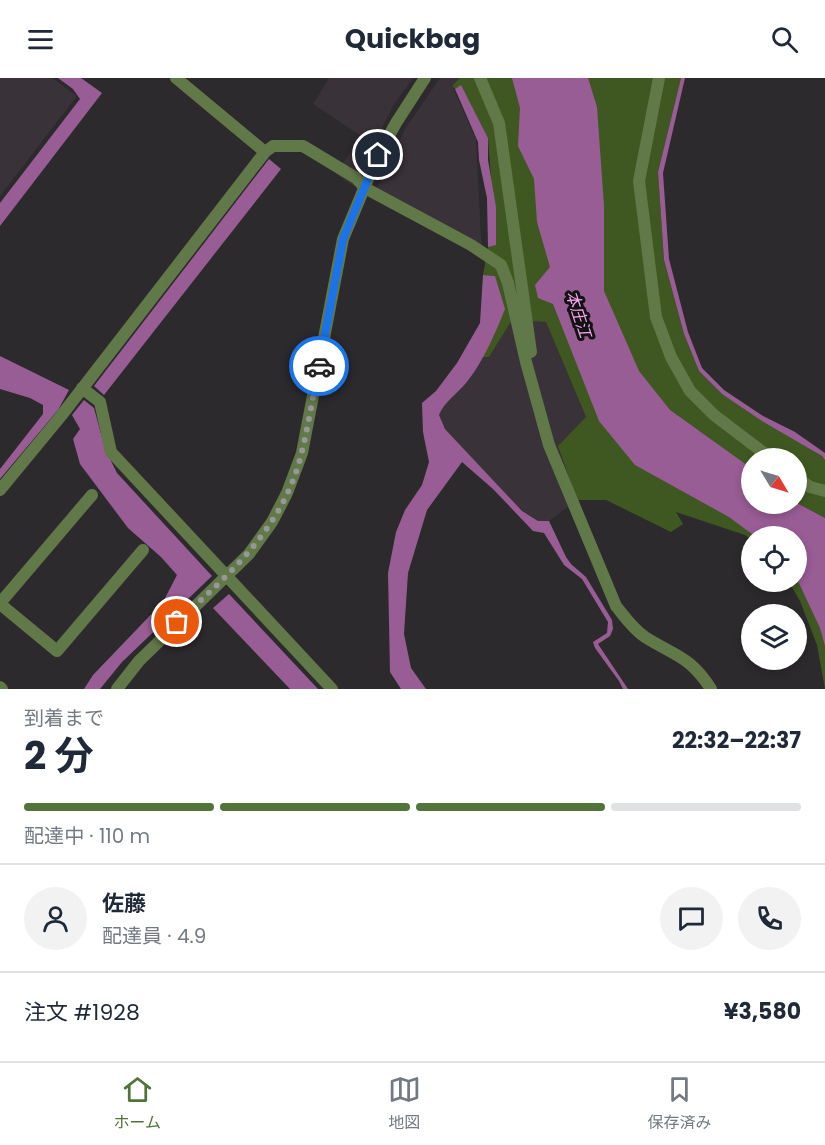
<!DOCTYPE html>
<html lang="ja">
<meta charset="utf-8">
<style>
:root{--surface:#fff;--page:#f2f2f3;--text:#1f2937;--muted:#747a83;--line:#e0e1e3;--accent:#52733b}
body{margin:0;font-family:Poppins,"Noto Sans JP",sans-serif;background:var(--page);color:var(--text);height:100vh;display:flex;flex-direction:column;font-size:22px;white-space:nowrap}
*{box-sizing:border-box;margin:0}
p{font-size:20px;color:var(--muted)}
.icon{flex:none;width:33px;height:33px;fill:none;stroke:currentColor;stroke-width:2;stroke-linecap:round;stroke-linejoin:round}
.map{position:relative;height:611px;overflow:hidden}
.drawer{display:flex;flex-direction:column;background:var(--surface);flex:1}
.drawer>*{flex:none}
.needle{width:39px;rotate:128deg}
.buttons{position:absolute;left:741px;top:370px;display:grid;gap:12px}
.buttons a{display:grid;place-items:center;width:66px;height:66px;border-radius:50%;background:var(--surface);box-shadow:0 3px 9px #0003;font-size:30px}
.pin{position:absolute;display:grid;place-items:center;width:51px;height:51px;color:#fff;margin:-26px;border:3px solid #fff;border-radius:50%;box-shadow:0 2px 6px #0007}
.courier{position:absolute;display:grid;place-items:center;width:60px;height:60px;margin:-30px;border:4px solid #1a73e8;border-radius:50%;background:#fff;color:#222;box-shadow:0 2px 8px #0007}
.headline em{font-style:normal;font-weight:700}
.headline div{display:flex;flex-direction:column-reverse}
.headline{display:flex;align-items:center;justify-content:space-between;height:102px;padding:0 24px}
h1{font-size:39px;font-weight:700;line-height:45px}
.bar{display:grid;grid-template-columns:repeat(4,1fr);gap:9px 6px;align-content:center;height:72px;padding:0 24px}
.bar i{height:8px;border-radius:4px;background:var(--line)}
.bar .active{background:var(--accent)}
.bar p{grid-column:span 4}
.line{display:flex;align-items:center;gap:15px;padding:0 24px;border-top:2px solid var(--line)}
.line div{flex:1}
.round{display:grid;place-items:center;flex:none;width:63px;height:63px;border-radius:32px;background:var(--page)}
header{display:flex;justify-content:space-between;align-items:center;height:78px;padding:0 24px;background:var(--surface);font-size:27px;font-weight:700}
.dock{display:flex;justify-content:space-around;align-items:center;height:84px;border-top:2px solid var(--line);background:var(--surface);font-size:16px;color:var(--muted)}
.dock a{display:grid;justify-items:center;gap:3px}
.dock .active{color:var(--accent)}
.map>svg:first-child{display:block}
</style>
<header><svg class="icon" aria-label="menu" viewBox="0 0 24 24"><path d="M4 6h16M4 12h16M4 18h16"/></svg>Quickbag<svg class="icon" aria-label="search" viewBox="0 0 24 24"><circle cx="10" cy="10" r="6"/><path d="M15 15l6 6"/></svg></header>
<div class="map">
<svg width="825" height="611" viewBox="0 0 825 611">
<rect width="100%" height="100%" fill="#2c2a2c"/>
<path fill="#393238" d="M0,0H52L77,18L0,118Z
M329,0H413L394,26L353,108L336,96L361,58L313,26Z
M440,0H460L452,8L476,61L482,179L372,121L405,51Z
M512,242L546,244L586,339L577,422L549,443H538L522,433L445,351L439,337L444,325L466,305L481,279H489Z"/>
<path fill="#3f5821" d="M460,0H527L547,102L561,223L780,459H752L751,462L745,457L676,434L683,446L671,454L606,422H577L558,368L586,339L546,244L512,242L489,279H481L495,256V198L483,197L488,169L496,166L488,60L461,8L455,11L452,8Z
M572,0H681L658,94L664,182L684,256L699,293L722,316L822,378L825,382V440L797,425L796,381H752L751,390L636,314L591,215Z
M797,484L825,535V611L817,567L800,523L789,504H796Z"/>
<path fill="#995d95" d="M58,0H81L102,15L0,148V125L80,21L73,11Z
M512,0H588L597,29L604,128V213L639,293L670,332L751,390L752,426L797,425L825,440V568L820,550L797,501L796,459H756L729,439L635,387L599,343L553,226L538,220L535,207L550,189L537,144L534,101L518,68L520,30Z
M681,0H685L663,95L669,181L688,254L702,290L724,312L763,338L795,354L825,375V382L822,378L762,343L722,316L699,293L684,256L664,182L658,94Z
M461,7L488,60V82L496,129V167L488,169L487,120L479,82L478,64L455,11Z
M269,81L281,91L104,317L94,308Z
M483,197L495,198L505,231C496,254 482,286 466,305C456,317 445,323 439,337L445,351L522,433L538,443H549L566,479L571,486L586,499L612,542L613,551L610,558L598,566L628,611H623L619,603L595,570L593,564L607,555L608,544L582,501L564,487L544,455L533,453L493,411L462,384L427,432L408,495L404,556L411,590L426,611H401L390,594L388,495L396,454L405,432L422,407L429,384L423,354L422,325L436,313L457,285L480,245Z
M0,278L69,312L58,332L0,401V391L43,336V327L30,320L0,311Z
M84,322L94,330L105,371L117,395L212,498L122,584L100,611H84L93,597L163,524L177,497L161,479L128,450L80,386L73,361L80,351L72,337Z
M229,516L318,611H290L213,530Z"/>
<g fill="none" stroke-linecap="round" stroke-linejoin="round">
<path stroke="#617848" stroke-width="12" d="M176,0L265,74
M480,0L499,45L531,274
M659,0L639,103L656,239L671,279L690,313L714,337L772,381
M82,310L100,324L111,374L332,611
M796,399L810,409L825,413
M0,412L61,338L265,74L273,68H303L356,100L365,110L471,167L501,187L508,205L526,284L549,367L616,528C625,539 633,551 645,559C675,578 690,578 711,611
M0,525L92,417
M0,526L57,573L143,472
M0,609L2,611"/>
<path stroke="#617848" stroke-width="12" d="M117,611L139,583L249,476L272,444L287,415L302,375L343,161L378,77L396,45L425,0"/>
</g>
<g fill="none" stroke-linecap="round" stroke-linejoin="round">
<path stroke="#989798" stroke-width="6" stroke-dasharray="0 10.8" d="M177,544C231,495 285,448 302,373C309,345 313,316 319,288"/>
<path stroke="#1a73e8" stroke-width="8" d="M319,288L343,161L378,77"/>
</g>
<g text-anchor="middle" stroke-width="6" stroke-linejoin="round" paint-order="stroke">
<g font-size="16" font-style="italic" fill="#f8a5f2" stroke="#141314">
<text transform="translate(579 236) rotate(72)" y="6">本庄江</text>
</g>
</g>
</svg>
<div class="buttons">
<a><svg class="needle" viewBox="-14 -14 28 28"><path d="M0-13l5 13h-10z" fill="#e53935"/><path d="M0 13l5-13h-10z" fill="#747a83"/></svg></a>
<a><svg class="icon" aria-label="locate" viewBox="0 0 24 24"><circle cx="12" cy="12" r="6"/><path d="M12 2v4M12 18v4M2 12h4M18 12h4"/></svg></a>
<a><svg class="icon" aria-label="layers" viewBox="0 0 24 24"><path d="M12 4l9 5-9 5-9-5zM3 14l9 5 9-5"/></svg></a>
</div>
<div class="pin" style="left:177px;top:544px;background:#ea580c"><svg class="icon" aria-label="bag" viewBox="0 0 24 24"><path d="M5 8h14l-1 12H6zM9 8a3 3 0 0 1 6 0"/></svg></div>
<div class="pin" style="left:378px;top:77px;background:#1f2937"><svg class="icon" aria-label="home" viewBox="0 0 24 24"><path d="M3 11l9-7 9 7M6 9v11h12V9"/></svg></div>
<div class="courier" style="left:319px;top:288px"><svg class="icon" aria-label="car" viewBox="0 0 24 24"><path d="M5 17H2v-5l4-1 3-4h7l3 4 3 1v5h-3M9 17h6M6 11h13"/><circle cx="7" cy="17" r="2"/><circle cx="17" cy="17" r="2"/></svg></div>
</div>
<section class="drawer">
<div class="headline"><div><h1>2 分</h1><p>到着まで</p></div><em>22:32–22:37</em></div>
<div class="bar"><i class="active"></i><i class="active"></i><i class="active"></i><i></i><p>配達中 · 110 m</p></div>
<div class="line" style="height:108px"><a class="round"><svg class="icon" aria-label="person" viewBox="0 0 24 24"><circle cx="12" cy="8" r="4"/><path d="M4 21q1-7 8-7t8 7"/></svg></a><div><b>佐藤</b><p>配達員 · 4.9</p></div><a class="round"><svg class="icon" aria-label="chat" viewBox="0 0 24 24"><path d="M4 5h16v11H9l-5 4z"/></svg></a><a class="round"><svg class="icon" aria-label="phone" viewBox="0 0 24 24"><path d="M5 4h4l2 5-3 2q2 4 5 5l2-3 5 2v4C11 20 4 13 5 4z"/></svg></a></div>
<div class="line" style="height:78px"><div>注文 #1928</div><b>¥3,580</b></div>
</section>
<nav class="dock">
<a class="active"><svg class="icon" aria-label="home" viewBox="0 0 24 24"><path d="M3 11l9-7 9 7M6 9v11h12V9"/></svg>ホーム</a>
<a><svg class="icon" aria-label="map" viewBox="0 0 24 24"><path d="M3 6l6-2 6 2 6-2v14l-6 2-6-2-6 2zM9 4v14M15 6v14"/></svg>地図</a>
<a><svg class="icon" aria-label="saved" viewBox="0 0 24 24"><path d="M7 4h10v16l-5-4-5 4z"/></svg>保存済み</a>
</nav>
